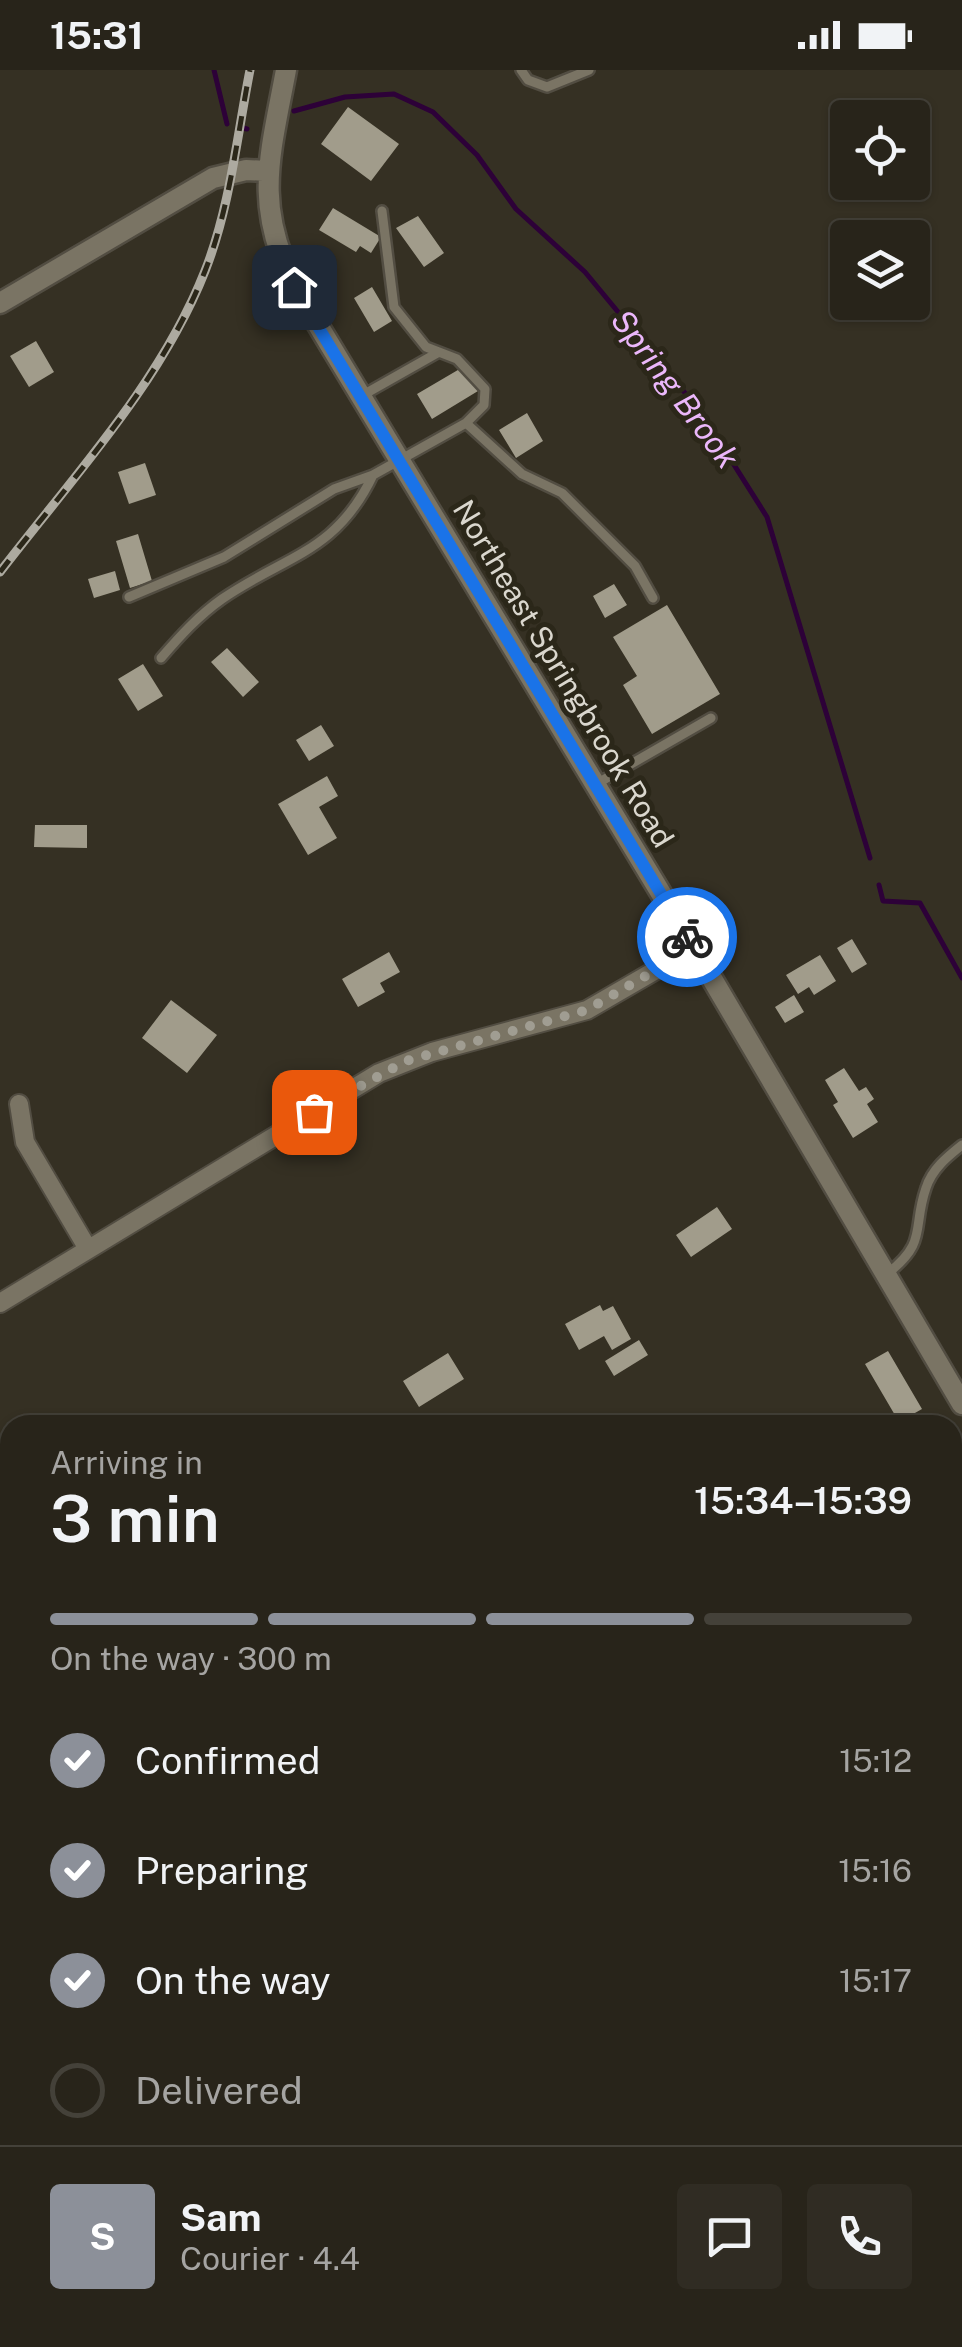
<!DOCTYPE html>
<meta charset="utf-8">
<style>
:root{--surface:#28241a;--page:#302c23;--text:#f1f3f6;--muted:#a5a4a2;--line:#444139;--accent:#8c9099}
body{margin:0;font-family:"Public Sans",sans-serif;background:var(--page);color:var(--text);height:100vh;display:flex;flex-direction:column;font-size:38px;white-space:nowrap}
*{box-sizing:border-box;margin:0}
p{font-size:32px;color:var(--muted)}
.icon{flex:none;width:55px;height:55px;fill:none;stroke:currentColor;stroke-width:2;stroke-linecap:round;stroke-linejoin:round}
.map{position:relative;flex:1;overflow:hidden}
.sheet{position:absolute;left:0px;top:1345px;width:962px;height:932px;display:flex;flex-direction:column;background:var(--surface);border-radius:30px 30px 0 0;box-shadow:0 2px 8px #0004,0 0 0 2px var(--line)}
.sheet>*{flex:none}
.fabs{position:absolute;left:830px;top:30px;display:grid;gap:20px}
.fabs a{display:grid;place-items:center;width:100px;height:100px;border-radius:10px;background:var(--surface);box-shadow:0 2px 8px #0004,0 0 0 2px var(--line);font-size:50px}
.pin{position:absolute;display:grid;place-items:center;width:85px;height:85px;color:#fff;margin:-42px;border-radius:20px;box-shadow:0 5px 15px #0006}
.courier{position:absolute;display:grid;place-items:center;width:100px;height:100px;margin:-50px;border:8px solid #1a73e8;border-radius:50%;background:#fff;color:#222;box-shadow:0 2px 12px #0007}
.overview em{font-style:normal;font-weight:600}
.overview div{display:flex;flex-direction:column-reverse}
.overview{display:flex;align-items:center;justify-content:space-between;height:170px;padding:0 50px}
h1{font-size:65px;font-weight:600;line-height:75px}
.bar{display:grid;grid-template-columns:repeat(4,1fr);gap:15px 10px;align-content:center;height:120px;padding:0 50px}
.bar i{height:12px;border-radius:8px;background:var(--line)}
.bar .active{background:var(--accent)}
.bar p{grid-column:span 4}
.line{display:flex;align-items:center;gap:25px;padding:0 50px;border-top:2px solid var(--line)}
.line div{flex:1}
.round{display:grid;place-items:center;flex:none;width:105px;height:105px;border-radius:10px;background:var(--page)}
ol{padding:0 50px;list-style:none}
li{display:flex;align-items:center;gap:30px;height:110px}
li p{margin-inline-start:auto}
li .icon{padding:10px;border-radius:50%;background:var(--accent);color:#fff;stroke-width:4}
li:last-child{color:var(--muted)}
li i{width:55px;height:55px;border:5px solid var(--line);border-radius:50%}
.status{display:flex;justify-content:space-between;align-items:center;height:70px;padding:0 50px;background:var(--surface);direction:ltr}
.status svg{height:28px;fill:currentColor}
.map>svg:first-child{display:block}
</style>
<div class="status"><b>15:31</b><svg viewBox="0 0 49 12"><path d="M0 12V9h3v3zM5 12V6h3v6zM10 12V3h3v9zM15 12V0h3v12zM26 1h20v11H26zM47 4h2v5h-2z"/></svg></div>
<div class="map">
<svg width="962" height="2277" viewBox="0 0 962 2277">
<rect width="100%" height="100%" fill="#353023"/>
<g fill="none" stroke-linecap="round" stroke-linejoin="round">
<path stroke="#2d0138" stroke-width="5" d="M214,0L227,54
M294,41L345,27L394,24L433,42L477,85L516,139L585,202L700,341L767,447L870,788
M243,58L247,59
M879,815L883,831L920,833L962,908"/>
</g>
<path fill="#a19c8b" d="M348,37L399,74L371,111L321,74Z
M333,138L381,167L371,183L360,176L356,182L319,160Z
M418,146L444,183L424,197L396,158Z
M372,217L392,251L374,262L354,228Z
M36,271L54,302L29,317L10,286Z
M463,297L478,321L432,349L417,324Z
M527,343L543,371L516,388L499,360Z
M145,393L156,425L129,434L118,402Z
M138,464L152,511L130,518L116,471Z
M115,501L120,520L94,528L88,509Z
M614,514L627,535L605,548L593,526Z
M667,535L720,624L652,664L623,615L637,606L613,567Z
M227,578L259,612L243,627L211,592Z
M143,594L163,626L138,641L118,609Z
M321,655L334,676L309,691L296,670Z
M327,706L338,726L319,737L337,768L308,785L278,734Z
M35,755H87V778L34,777Z
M852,869L867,894L852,903L837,878Z
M389,882L400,902L380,913L385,922L358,937L342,909Z
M820,885L836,911L814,925L809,917L798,924L786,905Z
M794,925L804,942L785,953L775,937Z
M171,930L217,965L187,1003L142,968Z
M844,998L859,1021L866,1017L874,1029L867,1034L878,1052L853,1068L833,1035L838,1032L825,1010Z
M717,1137L732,1159L691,1187L676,1165Z
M600,1235L603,1241L613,1236L631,1269L612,1280L604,1266L579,1280L565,1254Z
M639,1270L648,1285L614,1306L605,1291Z
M888,1281L922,1339L899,1352L865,1294Z
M448,1283L464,1309L419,1337L403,1311Z
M952,1448L962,1451L959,1490L952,1488Z
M10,1583V1615L0,1602V1591Z
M10,2037V2060L0,2043Z
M5,2074L10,2096L0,2102V2077Z
M491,2268H508L514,2277H481Z
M590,2268H646L630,2277H590L586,2270Z"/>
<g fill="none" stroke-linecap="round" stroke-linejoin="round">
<defs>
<path id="service" d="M521,0L528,10L547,17L589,0
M363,325L439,282
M466,353L522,404L562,423L635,496L653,528
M129,527L224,487L334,419L373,405L466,353L484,335L485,319L457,289L426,277L394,237L382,141
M161,588C180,566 198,546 222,529C286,485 336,483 373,405
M598,713L711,648
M888,1203C928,1172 912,1158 926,1118C932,1099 947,1087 962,1075"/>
<path id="minor" d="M19,1034L25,1072L88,1179
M0,1233L379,1003L432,982L587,940L694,878
M952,1555L962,1550
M0,2158L10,2151
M952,2268L962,2272
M911,2277L914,2268"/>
<path id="tertiary" d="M286,0C270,86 253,135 295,217L694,878L962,1334
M0,233L213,108L246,100L268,101"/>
</defs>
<use href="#service" stroke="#524d42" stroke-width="14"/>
<use href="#minor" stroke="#524d42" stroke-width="22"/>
<use href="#tertiary" stroke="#524d42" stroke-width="25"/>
<use href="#service" stroke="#7a7464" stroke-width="9"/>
<use href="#minor" stroke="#7a7464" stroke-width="18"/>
<use href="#tertiary" stroke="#7a7464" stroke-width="20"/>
<defs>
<path id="rail" d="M0,502C72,408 161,313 205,201C230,138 237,66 250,0"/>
</defs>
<use href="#rail" stroke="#adaaa0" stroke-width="9"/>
<use href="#rail" stroke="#2b2719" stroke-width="5" stroke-dasharray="15" stroke-linecap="butt"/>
</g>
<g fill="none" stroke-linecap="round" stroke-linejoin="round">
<path stroke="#a09d92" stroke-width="10" stroke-dasharray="0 18" d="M314,1042L406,991L587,940L694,878L687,867"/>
<path stroke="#1a73e8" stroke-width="12" d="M294,217L687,867"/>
</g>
<g text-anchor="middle" stroke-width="10" stroke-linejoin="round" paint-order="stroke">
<g font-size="30" fill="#dad7ce" stroke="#2b2719">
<text transform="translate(563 604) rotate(59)" y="10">Northeast Springbrook Road</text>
</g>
<g font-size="32" font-style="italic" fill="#ebb7fb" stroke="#2b2719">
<text transform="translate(675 319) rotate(53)" y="11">Spring Brook</text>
</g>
</g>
</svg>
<div class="fabs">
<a><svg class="icon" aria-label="locate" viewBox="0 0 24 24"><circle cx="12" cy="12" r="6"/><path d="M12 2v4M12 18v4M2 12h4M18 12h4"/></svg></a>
<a><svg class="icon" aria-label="layers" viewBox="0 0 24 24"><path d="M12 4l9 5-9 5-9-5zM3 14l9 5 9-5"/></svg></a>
</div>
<div class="pin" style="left:314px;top:1042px;background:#ea580c"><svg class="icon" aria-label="bag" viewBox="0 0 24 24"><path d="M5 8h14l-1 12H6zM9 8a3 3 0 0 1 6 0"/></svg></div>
<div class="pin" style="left:294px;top:217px;background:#1f2937"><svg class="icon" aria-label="home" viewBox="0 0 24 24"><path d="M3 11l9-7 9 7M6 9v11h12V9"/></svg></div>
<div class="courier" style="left:687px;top:867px"><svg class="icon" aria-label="bike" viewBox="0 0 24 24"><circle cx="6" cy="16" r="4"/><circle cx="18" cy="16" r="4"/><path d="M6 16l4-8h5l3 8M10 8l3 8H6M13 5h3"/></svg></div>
<section class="sheet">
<div class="overview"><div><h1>3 min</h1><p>Arriving in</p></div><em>15:34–15:39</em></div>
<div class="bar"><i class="active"></i><i class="active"></i><i class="active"></i><i></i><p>On the way · 300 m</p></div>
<ol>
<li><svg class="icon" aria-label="check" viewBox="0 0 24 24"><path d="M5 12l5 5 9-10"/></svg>Confirmed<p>15:12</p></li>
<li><svg class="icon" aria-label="check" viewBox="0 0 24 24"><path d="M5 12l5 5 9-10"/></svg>Preparing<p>15:16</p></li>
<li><svg class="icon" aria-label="check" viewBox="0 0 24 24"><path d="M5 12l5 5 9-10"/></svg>On the way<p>15:17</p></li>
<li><i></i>Delivered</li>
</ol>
<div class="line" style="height:180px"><b class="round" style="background:var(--accent);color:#fff">S</b><div><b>Sam</b><p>Courier · 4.4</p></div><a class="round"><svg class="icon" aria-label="chat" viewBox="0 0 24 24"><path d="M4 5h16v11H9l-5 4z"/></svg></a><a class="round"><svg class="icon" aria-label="phone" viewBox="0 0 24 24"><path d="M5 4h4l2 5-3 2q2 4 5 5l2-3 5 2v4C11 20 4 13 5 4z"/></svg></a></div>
</section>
</div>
